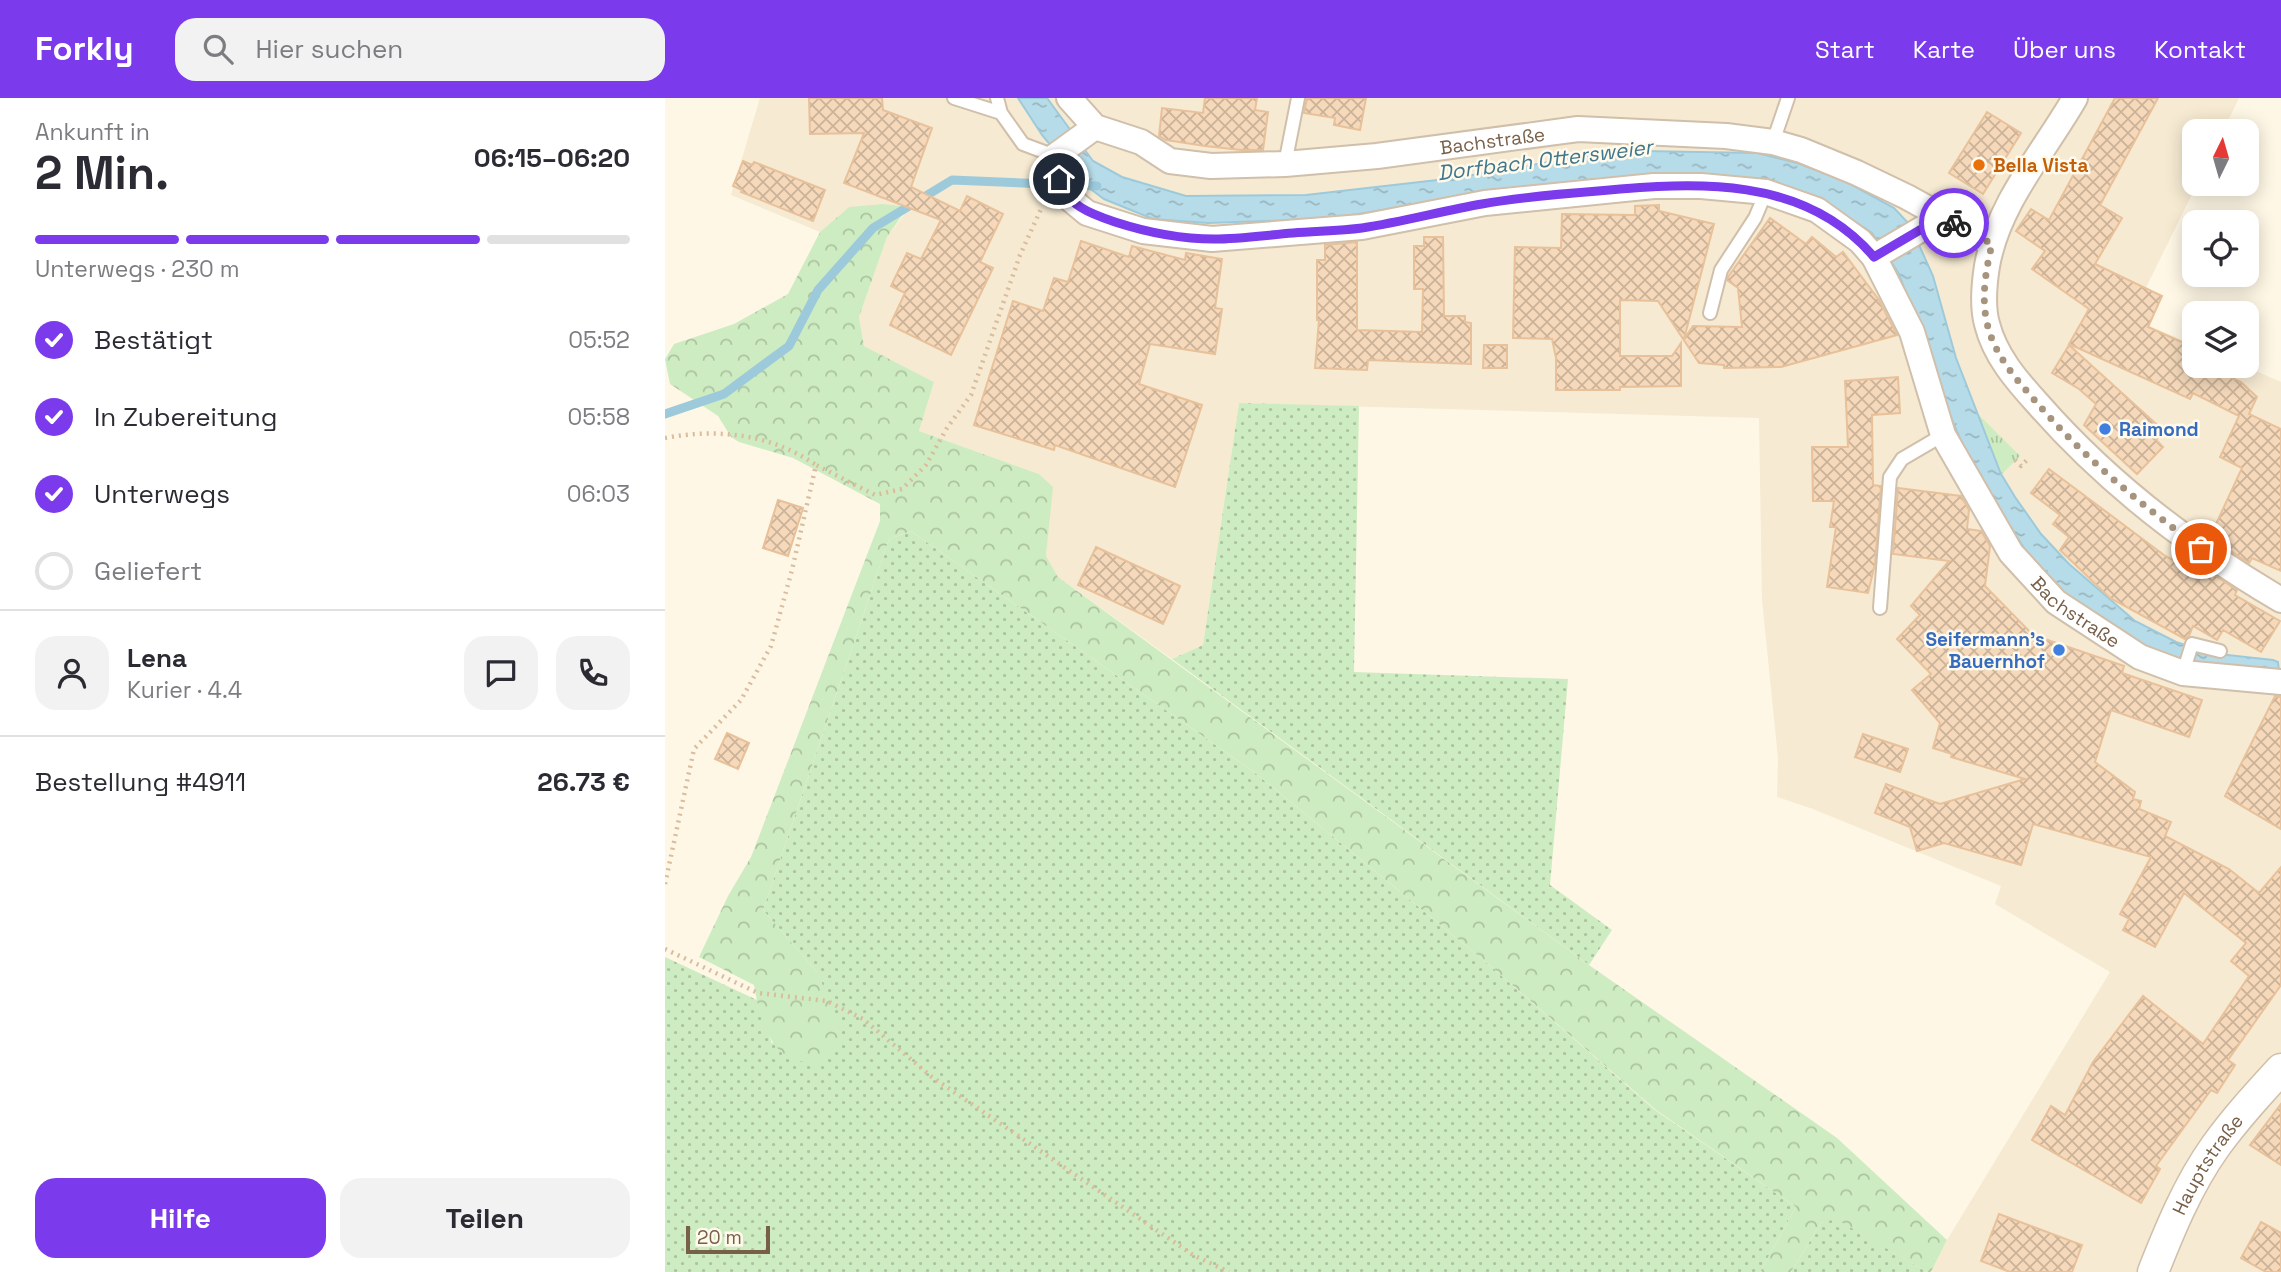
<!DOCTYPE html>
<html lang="de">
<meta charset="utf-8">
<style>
:root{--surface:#fff;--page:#f2f2f3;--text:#2b2b33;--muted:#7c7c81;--line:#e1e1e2;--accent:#7c3aed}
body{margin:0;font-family:"Space Grotesk",sans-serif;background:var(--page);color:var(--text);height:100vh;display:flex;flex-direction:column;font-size:26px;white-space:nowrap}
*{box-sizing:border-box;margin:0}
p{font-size:23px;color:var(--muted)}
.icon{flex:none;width:38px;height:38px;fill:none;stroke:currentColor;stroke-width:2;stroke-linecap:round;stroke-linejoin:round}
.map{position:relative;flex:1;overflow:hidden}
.drawer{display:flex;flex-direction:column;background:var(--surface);width:665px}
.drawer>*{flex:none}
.needle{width:46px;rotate:5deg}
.fabs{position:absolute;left:1517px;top:21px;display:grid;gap:14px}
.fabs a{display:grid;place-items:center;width:77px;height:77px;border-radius:14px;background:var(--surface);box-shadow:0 4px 18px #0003;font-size:35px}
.scale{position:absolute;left:21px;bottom:18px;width:84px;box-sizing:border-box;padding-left:7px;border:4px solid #785f48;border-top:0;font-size:19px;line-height:24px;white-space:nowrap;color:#785f48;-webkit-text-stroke:5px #fffaec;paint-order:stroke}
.pin{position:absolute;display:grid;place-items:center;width:60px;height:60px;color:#fff;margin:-30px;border:4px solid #fff;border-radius:50%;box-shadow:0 2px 7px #0007}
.courier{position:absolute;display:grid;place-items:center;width:70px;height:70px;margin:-35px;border:5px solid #7c3aed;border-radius:50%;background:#fff;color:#222;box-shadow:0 2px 9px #0007}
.summary em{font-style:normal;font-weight:800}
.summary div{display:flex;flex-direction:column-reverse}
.summary{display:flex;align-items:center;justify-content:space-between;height:119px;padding:0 35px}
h1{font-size:46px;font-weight:800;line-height:52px}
.bar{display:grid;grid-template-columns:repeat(4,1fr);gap:10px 7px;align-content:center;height:84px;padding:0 35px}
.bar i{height:9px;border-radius:5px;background:var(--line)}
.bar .current{background:var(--accent)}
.bar p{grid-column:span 4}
.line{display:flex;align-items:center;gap:18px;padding:0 35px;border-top:2px solid var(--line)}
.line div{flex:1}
.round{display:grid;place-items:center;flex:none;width:74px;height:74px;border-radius:21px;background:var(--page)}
ol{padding:0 35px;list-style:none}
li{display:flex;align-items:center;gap:21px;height:77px}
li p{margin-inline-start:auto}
li .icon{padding:7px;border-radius:50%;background:var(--accent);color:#fff;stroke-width:4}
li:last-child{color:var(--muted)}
li i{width:38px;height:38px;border:4px solid var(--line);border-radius:50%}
.cta{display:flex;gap:14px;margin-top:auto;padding:14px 35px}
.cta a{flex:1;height:80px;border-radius:21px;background:var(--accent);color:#fff;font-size:28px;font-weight:800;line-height:80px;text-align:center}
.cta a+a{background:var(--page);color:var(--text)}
header{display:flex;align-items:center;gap:42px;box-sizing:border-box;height:98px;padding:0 35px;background:var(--accent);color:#fff}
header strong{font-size:33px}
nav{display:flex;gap:38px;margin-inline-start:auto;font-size:24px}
.search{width:490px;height:63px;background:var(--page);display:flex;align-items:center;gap:18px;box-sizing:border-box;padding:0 24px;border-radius:21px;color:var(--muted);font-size:26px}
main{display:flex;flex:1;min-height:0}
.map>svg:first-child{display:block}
</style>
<header>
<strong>Forkly</strong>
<div class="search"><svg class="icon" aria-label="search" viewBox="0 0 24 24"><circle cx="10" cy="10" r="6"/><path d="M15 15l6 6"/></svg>Hier suchen</div>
<nav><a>Start</a><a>Karte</a><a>Über uns</a><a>Kontakt</a></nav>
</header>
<main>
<section class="drawer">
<div class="summary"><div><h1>2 Min.</h1><p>Ankunft in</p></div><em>06:15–06:20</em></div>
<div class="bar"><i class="current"></i><i class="current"></i><i class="current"></i><i></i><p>Unterwegs · 230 m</p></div>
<ol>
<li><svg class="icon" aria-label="check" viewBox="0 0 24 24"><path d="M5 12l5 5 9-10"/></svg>Bestätigt<p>05:52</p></li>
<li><svg class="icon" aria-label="check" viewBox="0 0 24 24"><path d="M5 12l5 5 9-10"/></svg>In Zubereitung<p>05:58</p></li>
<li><svg class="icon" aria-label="check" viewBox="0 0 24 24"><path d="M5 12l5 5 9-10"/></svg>Unterwegs<p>06:03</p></li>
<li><i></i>Geliefert</li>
</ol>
<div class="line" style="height:126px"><a class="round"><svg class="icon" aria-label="person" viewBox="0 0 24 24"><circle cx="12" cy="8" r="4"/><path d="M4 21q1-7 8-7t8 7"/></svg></a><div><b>Lena</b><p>Kurier · 4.4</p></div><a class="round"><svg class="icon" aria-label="chat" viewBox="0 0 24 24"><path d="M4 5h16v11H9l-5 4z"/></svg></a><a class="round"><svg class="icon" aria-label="phone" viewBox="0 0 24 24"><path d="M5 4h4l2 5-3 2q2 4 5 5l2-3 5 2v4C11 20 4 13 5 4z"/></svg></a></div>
<div class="line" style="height:91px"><div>Bestellung #4911</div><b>26.73 €</b></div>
<div class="cta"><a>Hilfe</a><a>Teilen</a></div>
</section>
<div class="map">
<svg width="1616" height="1174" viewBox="0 0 1616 1174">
<defs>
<pattern id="grass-dots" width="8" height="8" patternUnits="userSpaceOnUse" patternTransform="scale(1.75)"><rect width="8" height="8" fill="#ceecc2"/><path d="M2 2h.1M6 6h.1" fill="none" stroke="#acc2a0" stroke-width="1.8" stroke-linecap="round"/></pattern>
<pattern id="forest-crowns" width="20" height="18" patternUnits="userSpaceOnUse" patternTransform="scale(1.75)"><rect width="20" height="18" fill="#ceecc2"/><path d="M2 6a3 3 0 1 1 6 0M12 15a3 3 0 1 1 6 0" fill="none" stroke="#acc2a0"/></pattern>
<pattern id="park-tufts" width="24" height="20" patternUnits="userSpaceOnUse" patternTransform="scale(1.75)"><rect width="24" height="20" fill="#ceecc2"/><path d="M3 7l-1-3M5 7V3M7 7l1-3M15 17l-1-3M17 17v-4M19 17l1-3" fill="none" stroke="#acc2a0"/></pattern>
<pattern id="water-ripples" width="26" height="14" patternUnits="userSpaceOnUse" patternTransform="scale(1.75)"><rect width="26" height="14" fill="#b7dce9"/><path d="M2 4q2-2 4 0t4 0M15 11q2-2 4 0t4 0" fill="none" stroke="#9ab6bf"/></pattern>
<pattern id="building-cross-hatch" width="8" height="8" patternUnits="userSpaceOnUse" patternTransform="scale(1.75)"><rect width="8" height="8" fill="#f5d9ba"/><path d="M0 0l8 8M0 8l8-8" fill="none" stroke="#cbb399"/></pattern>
</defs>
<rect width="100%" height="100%" fill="#fef7e5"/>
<path fill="#f6ead2" d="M95,0H1574L1558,33H1530V86H1532L1466,220L1529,247L1530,268H1579L1616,284V1174H1266L1282,1142L1445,874L1330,806L1336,788L1148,711L1112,699L1113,660L1097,502L1094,320L574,305L538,547L507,561L393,479L381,458L387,389L374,376L254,333L269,284L199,248L194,219L222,139L239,117L184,109L155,134L66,97Z"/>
<path fill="url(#grass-dots)" d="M574,305L694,308L689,574L903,581L885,787L947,832L924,867L507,561L538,547Z
M246,433L589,674L822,865L990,1012L1131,1109L1095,1174H0V859L92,902L107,946L152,874L98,812L224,441Z
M1171,1120L1262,1174H1126L1156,1125Z"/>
<path fill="url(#forest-crowns)" d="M218,106L243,109L222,139L194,219L199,248L269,284L254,333L374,376L388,389L381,458L393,479L924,867L1172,1040L1282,1142L1266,1174H1262L1171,1121L1156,1125L1126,1174H1095L1131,1109L991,1012L822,865L589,674L246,433L224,441L98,812L152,874L176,928L174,952C167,956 157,964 149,964C106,967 95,922 89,887L34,859L63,798L86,759L215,423V406L128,360L74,344L66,339L53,318L5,286L0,261L9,246L69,226L123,196L155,134L184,109Z"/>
<path fill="url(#park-tufts)" d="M1312,315L1355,358L1337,376Z"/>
<path fill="url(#water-ripples)" stroke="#9dcadb" stroke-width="2" d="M353,0H382L428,63L457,79L521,98L641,97L790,80L914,59L977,53L1092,55L1132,65L1178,82L1229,110L1245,127L1268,178L1291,260L1336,376L1350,399L1376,436L1404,466L1470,523L1511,544L1544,555L1608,562L1613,564L1614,574L1505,564L1406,502L1371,469L1306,366L1284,315L1234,176L1207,135L1169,110L1093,82L1048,76L953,82L850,92L660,121L543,125L488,121L439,101L415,83L377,37Z"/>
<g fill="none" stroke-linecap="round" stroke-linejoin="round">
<path stroke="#9dcadb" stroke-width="9" d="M0,316L59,296L124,248L153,192L208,130L287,82L432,88"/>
</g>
<path fill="url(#building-cross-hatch)" stroke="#e8c19a" stroke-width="2" d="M144,0H217L218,12L267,30L246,89L295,113L302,98L338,116L315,164L328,170L286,257L225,227L240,195L226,188L242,155L256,161L276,122L179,85L199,35L145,36Z
M540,0H592L590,12L603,14L598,52H576L540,48L501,42L494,38L497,10L538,15Z
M642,0H701L695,32L669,27L670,20L639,15Z
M1450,0H1493L1435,107L1457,120L1430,166L1497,198L1483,229L1530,250V268H1541L1576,284L1592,299L1584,316L1616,331V473L1587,460L1584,465L1545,439L1577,370L1555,359L1574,318L1528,295L1525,301L1404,246L1424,211L1367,171L1380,153L1351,133L1366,111L1384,122Z
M1322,14L1356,35L1318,96L1284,75Z
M78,63L87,67L89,64L160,92L148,123L76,94L77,92L68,88Z
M994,107V113L1049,126L1019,241L1028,228L1077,229L1073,190L1062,182L1063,179L1105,120L1141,146L1147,139L1171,159L1178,154L1214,202L1232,237L1116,269L1059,270V267L1034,265L993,203L955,202V258H1007L1016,245V288L955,289V292H891V260L887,241L848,240L850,149L896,150L897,116L970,117V108Z
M759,139H778L779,218H800V224L806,225V266L703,262L702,272L650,270L654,222H652V162H660V147L692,144V232L757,234L758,191H749V148H759Z
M416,143L464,159L467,148L520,162L521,155L557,161L550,210L557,211L550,256L485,246L474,286L537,307L510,389L390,347L389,352L309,327L348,203L378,213L389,180L403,184Z
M819,247H842V270H818Z
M1404,247L1499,333L1491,342L1498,349L1472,376L1419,327L1431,306L1414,291L1387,275Z
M1233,279L1235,315L1207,317L1208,387L1216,388L1210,466L1203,495L1162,489L1171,429H1165L1169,403H1148L1147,349H1183L1180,283Z
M1384,371L1499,457L1529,474L1532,466L1572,492L1570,497L1615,523L1596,554L1558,532L1552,542L1528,528L1524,538L1520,541L1445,500L1395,452L1404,439L1388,426L1395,417L1366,395Z
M1233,390L1296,398L1304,412L1302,431L1316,433L1325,448L1320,488L1368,537L1459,568L1457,575L1537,602L1524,639L1446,612L1430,664L1470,694L1468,701L1476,703L1474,711L1506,724L1500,738L1564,771L1594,795L1616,769V887L1563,962L1570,967L1552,995L1546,992L1491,1068L1495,1071L1476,1105L1367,1042L1386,1008L1400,1017L1428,964L1478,898L1538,946L1584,878L1566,863L1581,845L1519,795L1490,849L1458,832L1464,821L1455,816L1486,759L1368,726L1356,767L1279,745L1252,753L1245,729L1210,715L1221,686L1275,706L1360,681L1286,659L1287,656L1268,650L1275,625L1247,592L1266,576L1232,541L1255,517L1246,508L1284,463L1228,456Z
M113,402L138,410L123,458L98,450Z
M431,449L515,488L498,526L413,487Z
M1610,598L1616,599V731L1560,698Z
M62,635L84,645L73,671L50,661Z
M1198,636L1243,651L1235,674L1190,659Z
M1616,1006V1067L1585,1047Z
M1334,1116L1417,1147L1407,1174H1345L1316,1163Z
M1596,1124L1616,1135V1174H1601L1576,1160Z"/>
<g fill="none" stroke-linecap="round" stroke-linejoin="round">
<defs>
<path id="service" d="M289,0L336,15
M332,0L336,15L358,46L390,58
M1108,44L1123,0
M620,66L633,0
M1045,215L1056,172L1090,120L1101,94
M1215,510L1225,379L1237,361L1278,337
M1518,575L1527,546L1555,553"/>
<g id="minor">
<path id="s1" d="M404,0L430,29L476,44L505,63L546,68L620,66L712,58L913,31L1061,38L1108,44L1136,52L1192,75L1242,99L1327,146"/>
<path d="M1410,0C1379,54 1333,105 1322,168C1319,187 1317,208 1322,226C1330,258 1352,283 1373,306C1442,385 1526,449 1616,502"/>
<path id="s2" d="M430,29L390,58L398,95L422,115L478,133L547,141L697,129L820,105L989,88H1036L1101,94L1152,112L1195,143L1209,159L1247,234L1278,337L1346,455L1391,504L1475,559L1518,575L1616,584"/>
<path d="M1209,159L1277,119"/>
</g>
<g id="tertiary">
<path id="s3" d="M1488,1174C1505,1131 1523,1087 1550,1049C1570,1021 1593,996 1616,971"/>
</g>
</defs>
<use href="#service" stroke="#d0bfaa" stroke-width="16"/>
<use href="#minor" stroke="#d0bfaa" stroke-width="28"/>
<use href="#tertiary" stroke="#d0bfaa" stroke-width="33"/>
<path stroke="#dabc9d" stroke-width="4.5" stroke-dasharray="2 5" stroke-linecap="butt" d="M0,340C53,330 106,336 151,367
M1350,362L1356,368L1362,362
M0,786L29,651L76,602L106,548L127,472L151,367L210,397L237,391L261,367L282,330L306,297L355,157L377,109
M0,851L93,895L162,903L198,921L267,979L528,1157L564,1174"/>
<use href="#service" stroke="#fff" stroke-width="12"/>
<use href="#minor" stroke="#fff" stroke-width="24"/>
<use href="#tertiary" stroke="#fff" stroke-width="30"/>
</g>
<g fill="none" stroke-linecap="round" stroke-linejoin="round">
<path stroke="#a7947f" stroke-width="7" stroke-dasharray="0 12.6" d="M1289,125L1327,146C1321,171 1316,199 1322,225C1329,257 1352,282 1373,306C1421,362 1477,407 1536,451"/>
<path stroke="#7c3aed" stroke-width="9" d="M394,81C401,107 426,116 450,124C481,134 516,141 549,141C575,141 602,137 628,135C651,133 674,133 697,130C737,124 777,113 817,106C855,99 894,96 933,93C1031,84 1139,77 1209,159L1277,119L1289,125"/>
</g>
<circle fill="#e8710a" stroke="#fffaec" stroke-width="2.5" cx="1314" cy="67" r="7"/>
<g fill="#3f7fe0" stroke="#fffaec" stroke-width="2.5">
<circle cx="1440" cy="331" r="7"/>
<circle cx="1394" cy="552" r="7"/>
</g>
<g text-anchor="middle" stroke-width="5" stroke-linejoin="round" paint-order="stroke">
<g font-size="19" fill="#785f48" stroke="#fffaec">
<text dy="7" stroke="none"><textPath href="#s1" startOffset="446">Bachstraße</textPath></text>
<text dy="7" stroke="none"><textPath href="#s2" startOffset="1349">Bachstraße</textPath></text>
<text dy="7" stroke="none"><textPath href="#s3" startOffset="121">Hauptstraße</textPath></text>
</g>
<g font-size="19" font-weight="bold" fill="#c56008" stroke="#fffaec" text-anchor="start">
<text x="1328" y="74">Bella Vista</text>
</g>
<g font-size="19" font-weight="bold" fill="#366cbe" stroke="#fffaec" text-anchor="start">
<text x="1454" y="338">Raimond</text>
<text x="1380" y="548" text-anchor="end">Seifermann's<tspan x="1380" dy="22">Bauernhof</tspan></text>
</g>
<g font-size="21" font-style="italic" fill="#40778d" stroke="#fffaec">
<text transform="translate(880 62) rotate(-7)" y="7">Dorfbach Ottersweier</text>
</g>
</g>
</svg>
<div class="fabs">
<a><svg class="needle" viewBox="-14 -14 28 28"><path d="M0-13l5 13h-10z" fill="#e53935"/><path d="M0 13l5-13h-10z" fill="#7c7c81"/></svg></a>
<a><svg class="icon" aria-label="locate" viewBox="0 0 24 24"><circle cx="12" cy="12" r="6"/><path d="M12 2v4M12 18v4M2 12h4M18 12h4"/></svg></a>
<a><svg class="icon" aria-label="layers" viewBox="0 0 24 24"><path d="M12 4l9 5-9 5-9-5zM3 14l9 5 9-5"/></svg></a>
</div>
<div class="scale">20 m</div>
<div class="pin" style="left:1536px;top:451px;background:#ea580c"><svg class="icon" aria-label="bag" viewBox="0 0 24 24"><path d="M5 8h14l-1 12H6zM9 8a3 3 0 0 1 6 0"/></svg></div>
<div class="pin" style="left:394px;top:81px;background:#1f2937"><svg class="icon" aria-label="home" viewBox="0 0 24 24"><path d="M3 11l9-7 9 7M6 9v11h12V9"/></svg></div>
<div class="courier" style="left:1289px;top:125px"><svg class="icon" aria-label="bike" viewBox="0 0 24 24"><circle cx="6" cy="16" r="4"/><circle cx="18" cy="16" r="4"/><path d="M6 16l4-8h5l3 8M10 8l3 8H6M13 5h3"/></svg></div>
</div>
</main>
